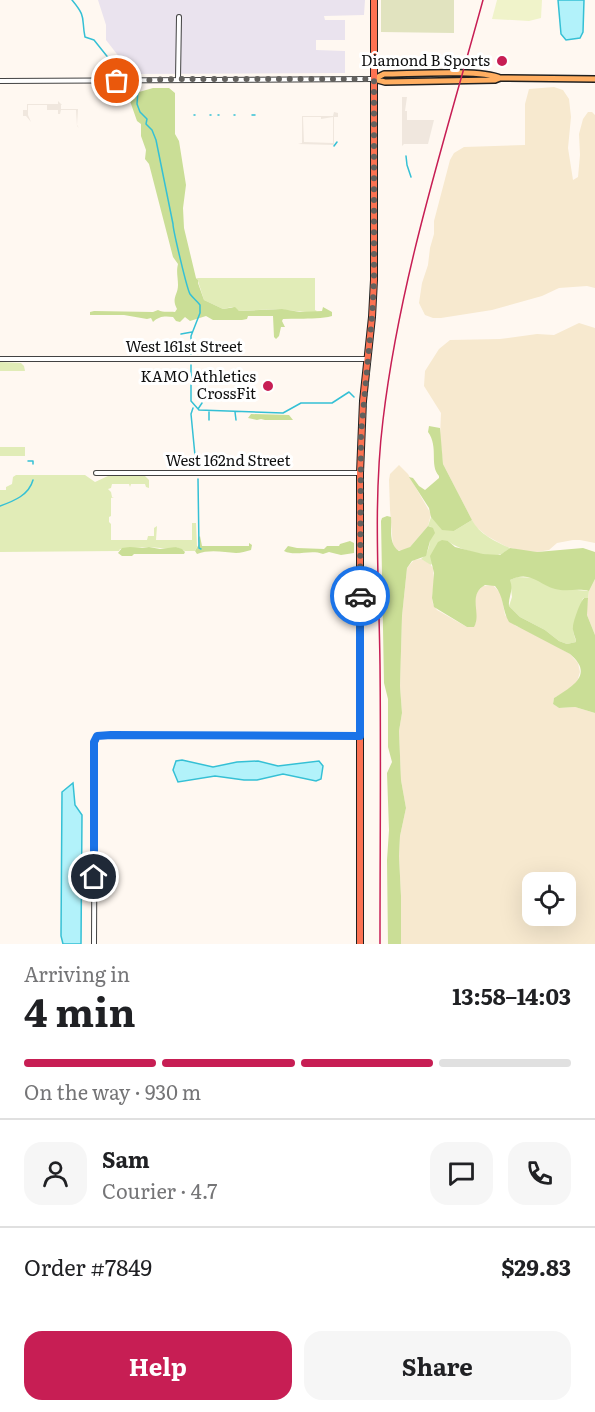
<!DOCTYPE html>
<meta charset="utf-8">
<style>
:root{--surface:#fff;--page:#f6f6f6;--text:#202124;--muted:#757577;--line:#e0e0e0;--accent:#c71e54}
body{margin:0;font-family:Literata,serif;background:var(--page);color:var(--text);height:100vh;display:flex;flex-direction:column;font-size:22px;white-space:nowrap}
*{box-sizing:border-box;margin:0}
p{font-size:20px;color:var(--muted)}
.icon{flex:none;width:33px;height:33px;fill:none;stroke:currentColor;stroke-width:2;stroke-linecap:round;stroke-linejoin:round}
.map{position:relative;height:944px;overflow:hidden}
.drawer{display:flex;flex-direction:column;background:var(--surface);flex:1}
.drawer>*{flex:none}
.fabs{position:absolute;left:522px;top:872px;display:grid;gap:12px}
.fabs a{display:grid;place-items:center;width:54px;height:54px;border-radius:12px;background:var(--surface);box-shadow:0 6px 24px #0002;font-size:30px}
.pin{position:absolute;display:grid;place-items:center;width:51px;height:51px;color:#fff;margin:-26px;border:3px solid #fff;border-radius:50%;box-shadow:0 2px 6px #0007}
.courier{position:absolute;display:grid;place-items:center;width:60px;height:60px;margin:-30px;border:4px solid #1a73e8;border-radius:50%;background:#fff;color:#222;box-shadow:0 2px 8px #0007}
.headline em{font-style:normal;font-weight:700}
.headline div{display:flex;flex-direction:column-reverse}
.headline{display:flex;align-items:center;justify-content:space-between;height:102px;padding:0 24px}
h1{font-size:39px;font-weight:700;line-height:45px}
.bar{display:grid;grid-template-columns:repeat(4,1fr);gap:9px 6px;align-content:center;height:72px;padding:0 24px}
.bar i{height:8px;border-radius:4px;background:var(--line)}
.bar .current{background:var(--accent)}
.bar p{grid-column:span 4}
.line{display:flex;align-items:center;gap:15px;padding:0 24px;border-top:2px solid var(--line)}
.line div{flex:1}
.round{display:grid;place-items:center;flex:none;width:63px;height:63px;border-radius:18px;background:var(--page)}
.primary-button{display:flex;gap:12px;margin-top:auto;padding:12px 24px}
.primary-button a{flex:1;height:69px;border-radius:18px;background:var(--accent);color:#fff;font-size:24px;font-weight:700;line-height:69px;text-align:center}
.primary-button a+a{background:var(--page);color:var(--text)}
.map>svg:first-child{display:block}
</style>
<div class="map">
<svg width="595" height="944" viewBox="0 0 595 944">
<rect width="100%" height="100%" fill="#fff8f1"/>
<path fill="#eae3ee" d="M98,0H365L364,15L324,16L325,20H345V40H316V50L345,51V73L128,74L127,67L106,40V25Z"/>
<path fill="#f7e9cf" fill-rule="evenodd" d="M554,87L563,90L569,99L571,117L568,148L573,180L578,177L580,155L579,134L583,119L588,112H592L595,115V288L587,286L559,288L542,296L492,310L441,318H433L425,315L419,303L422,283L428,265L430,248L434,234V221L450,160L454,153L464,147L525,145V104L529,89Z
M579,323L595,328V543L580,540H573L557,543L549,550L537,552L523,551L507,547L487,536L475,526L443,464L440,437L441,413L424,386L425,371L439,349L450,340L500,339L537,334L554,335Z
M399,465L408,474L431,514L428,526L410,547L403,551L397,550L393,547L390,510L389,480L390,474Z
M421,559L429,563L433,568L434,581L432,598L433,604L437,610L467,627L476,623L475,599L477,592L483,586L493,585L501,594L505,615L516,626L532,632L570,654L578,663L580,672L577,682L573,687L554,698L553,704L559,708L575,707L595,713V944H401V896L399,856L400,836L406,808L401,780L399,731L402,713L400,686L402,616L407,568L414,560ZM532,882H566V915H532Z
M595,579V635L587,615V606L589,591Z"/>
<path fill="#e1ecb7" d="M197,278H315V310L317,311L315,313L276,309L239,311L232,307L223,309L204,300Z
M0,362L21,363L24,366L25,371H0Z
M0,447H25V456H0Z
M16,475H85L95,482L108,476H145L149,480V488L146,487L145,484H131L130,487L129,484H112L111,488L108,489L111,492L112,497H114L111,498V516L109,517V522L111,524V540H147L148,536H154V528L157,526L156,540H192V523H196L197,547L195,551H185L176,547L172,549L149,547L120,549L119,551L0,552V490H6V487L12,484L13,477Z
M431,517L454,531L472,520C479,534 496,542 510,548C506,551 503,554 498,555C485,557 457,549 448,541L431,565L421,559C431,552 430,539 431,527L428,526Z
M517,577L537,578L553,588L589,591L588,598H583L573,631L576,642L567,644L559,641L545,630L520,617L509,606L512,597L510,580Z"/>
<path fill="#cade96" d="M153,88H169L175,93V134L179,141L186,185L183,208L184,228L196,278L198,280V283L204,300L223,309L235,307L239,311L282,309L300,312L322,311L323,307L332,312V316C317,320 299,318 283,319L282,321L285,327H281L279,336L276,339L274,337L273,316H248L247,319L242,320H213L206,316L190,321L185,317L180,322L176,321L173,317C165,316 159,316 153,322L151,318L147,319L124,315H90V312L94,311L153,312L158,310C164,313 169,311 175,312L177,309C171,298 178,295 178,285C178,277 176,272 178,264L173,257L149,164L145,159L146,150L141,136V124L137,121L130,101L129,92L131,90L139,92Z
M251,414L289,415L293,420H265L261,419L257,420L248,418Z
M429,426L440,428L443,464L472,520L454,531L442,530L431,517L429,508L409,477L413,478L419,486L425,490L439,478V476C429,465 439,447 428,432Z
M387,516L391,517C392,528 388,544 399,551L410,547L428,526L433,528L435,533L430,541L426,556L412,561L407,568L402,616L400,686L402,713L399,731L401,780L406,808L400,836L399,856L401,896V944H388L387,860L389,830L387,773L392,762L388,747V699L384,683L381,521L382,518Z
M200,536L202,546H249V543L252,545L251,550C246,551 241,553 236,553C224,552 209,549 197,554L195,551L199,544L198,538Z
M442,540L448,541L455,547L483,554L500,555L510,548L537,552L583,548L595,552V579L589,591C578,588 567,592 555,589C538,584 530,570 510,580C514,591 508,597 509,606L520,617L545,630L559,641L567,644L576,642C576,637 572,632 573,627C573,622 580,602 584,598H588L587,615L595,635V713L575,707L559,708L553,704L554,698C571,687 595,675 570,654L509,622C502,610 504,596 495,586L485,585C467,595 482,614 474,627H467L434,607L432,598L434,573L430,556L438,542Z
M350,541L354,543V553L341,555L329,552L323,554C310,549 296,557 284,551L288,546L297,548L324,549L327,546H339L340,544Z
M130,547L142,548L149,547L160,549L176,547L182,549L185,552L184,554H134L132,556H122L118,553L122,548Z"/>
<path fill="#e1e3bf" d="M381,0H454V33L381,32Z"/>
<path fill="#f0f3ca" d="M497,0H542L541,18L529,21L492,19Z"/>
<path fill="#f0e7de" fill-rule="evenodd" d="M402,97H407L405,111H407V120H434L428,144H404L402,146Z
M58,101L62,105H61V109H78L77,125L79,128L77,126L76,110H61L60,114H58V110H47V105H28V115L31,122L26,116H0H23V110H27V104H58Z
M334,112L338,113V117H334V145L298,144L302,143V116H333ZM303,117H321V119L333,117V143L304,142Z"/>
<path fill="#b2f2fa" stroke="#35c0d5" stroke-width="1.5" d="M558,0H584L583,32L580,38L566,40L561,34Z
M182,760L213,767L237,762L258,761L278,766L319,761L323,766L321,779L316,781L283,774L257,780H244L215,776L178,782L173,770L176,761Z
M73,783L75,805L82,815L81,944H63L61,936L62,792Z"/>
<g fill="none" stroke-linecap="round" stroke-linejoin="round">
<path stroke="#35c0d5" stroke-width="1.5" d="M72,0C87,18 81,17 85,37L94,40L110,60L123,72
M138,90L137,104L140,112L147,119L146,124L152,130L156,140L173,224C173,230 187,289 190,294C193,298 197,301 200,305V313L191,336V354
M194,115H195
M210,115H211
M218,115H219
M234,115H235
M252,115H255
M334,146L337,142
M406,156L407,165L411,177
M181,334L192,332
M191,365V401L199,410L283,413L301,403H332L349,392L354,397
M193,408L191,414L196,466
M198,409L202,403
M209,412V420
M235,412L236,420
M28,461H33V464
M198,479L199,548L201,549
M0,506C14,501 29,495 33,480"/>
<defs>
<path id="minor" d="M178,79L179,17
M0,81L374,79
M0,359H367
M96,473H360
M94,944L95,742L97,736L111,735L360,736"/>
<path id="major" d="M374,79L385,82L495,80L500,78L595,79
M374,79L384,74C410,74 480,69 500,78"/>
<path id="highway" d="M360,944V473L363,401L372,317L374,280V0"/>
</defs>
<use href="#minor" stroke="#424242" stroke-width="6"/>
<use href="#major" stroke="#202020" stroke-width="8"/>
<use href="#highway" stroke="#202020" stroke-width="8"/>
<use href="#minor" stroke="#fff" stroke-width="4"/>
<use href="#major" stroke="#ffae61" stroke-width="5"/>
<use href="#highway" stroke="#fc7252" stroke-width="6"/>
<path stroke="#c71e54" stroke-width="1.5" d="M380,944C380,851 381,758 380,665C379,584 373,501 383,420C400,277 445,139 483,0"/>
</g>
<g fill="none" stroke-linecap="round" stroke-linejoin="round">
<path stroke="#63615e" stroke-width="6" stroke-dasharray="0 10.8" d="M117,81L178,79H374V280L372,317L361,434L360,596"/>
<path stroke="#1a73e8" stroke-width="8" d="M94,877V742L97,736L111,735L360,736V596"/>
</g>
<g fill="#c71e54" stroke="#fff" stroke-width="2">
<circle cx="502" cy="61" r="6"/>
<circle cx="268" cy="386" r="6"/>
</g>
<g text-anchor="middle" stroke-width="6" stroke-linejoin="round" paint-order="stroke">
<g font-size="15" fill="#0f0f0f" stroke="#fff" text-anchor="end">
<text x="490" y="66">Diamond B Sports</text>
<text x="256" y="382">KAMO Athletics<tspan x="256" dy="17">CrossFit</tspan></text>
</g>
<g font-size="15" fill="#0f0f0f" stroke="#fff">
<text x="184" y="352">West 161st Street</text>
<text x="228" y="466">West 162nd Street</text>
</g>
</g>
</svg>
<div class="fabs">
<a><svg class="icon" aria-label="locate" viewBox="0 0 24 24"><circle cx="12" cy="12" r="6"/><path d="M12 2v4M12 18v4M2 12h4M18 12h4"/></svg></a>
</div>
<div class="pin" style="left:117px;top:81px;background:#ea580c"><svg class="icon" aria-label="bag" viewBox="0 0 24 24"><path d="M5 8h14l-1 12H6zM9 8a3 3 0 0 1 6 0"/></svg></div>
<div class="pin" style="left:94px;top:877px;background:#1f2937"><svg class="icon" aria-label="home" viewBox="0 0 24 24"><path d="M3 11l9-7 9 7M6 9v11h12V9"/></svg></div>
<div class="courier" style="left:360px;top:596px"><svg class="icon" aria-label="car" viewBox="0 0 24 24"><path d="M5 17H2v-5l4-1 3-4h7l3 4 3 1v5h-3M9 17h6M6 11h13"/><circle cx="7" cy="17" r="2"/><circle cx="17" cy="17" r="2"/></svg></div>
</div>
<section class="drawer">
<div class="headline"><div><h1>4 min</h1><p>Arriving in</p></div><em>13:58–14:03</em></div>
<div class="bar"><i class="current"></i><i class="current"></i><i class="current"></i><i></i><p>On the way · 930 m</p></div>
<div class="line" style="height:108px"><a class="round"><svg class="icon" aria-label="person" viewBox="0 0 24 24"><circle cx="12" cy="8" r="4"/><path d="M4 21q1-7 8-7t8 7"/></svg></a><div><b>Sam</b><p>Courier · 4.7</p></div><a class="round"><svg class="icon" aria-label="chat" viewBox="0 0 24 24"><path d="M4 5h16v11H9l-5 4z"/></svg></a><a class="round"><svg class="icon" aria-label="phone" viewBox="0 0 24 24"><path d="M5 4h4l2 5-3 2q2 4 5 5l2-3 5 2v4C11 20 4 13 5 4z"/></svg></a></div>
<div class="line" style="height:78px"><div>Order #7849</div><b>$29.83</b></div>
<div class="primary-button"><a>Help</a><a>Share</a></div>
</section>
